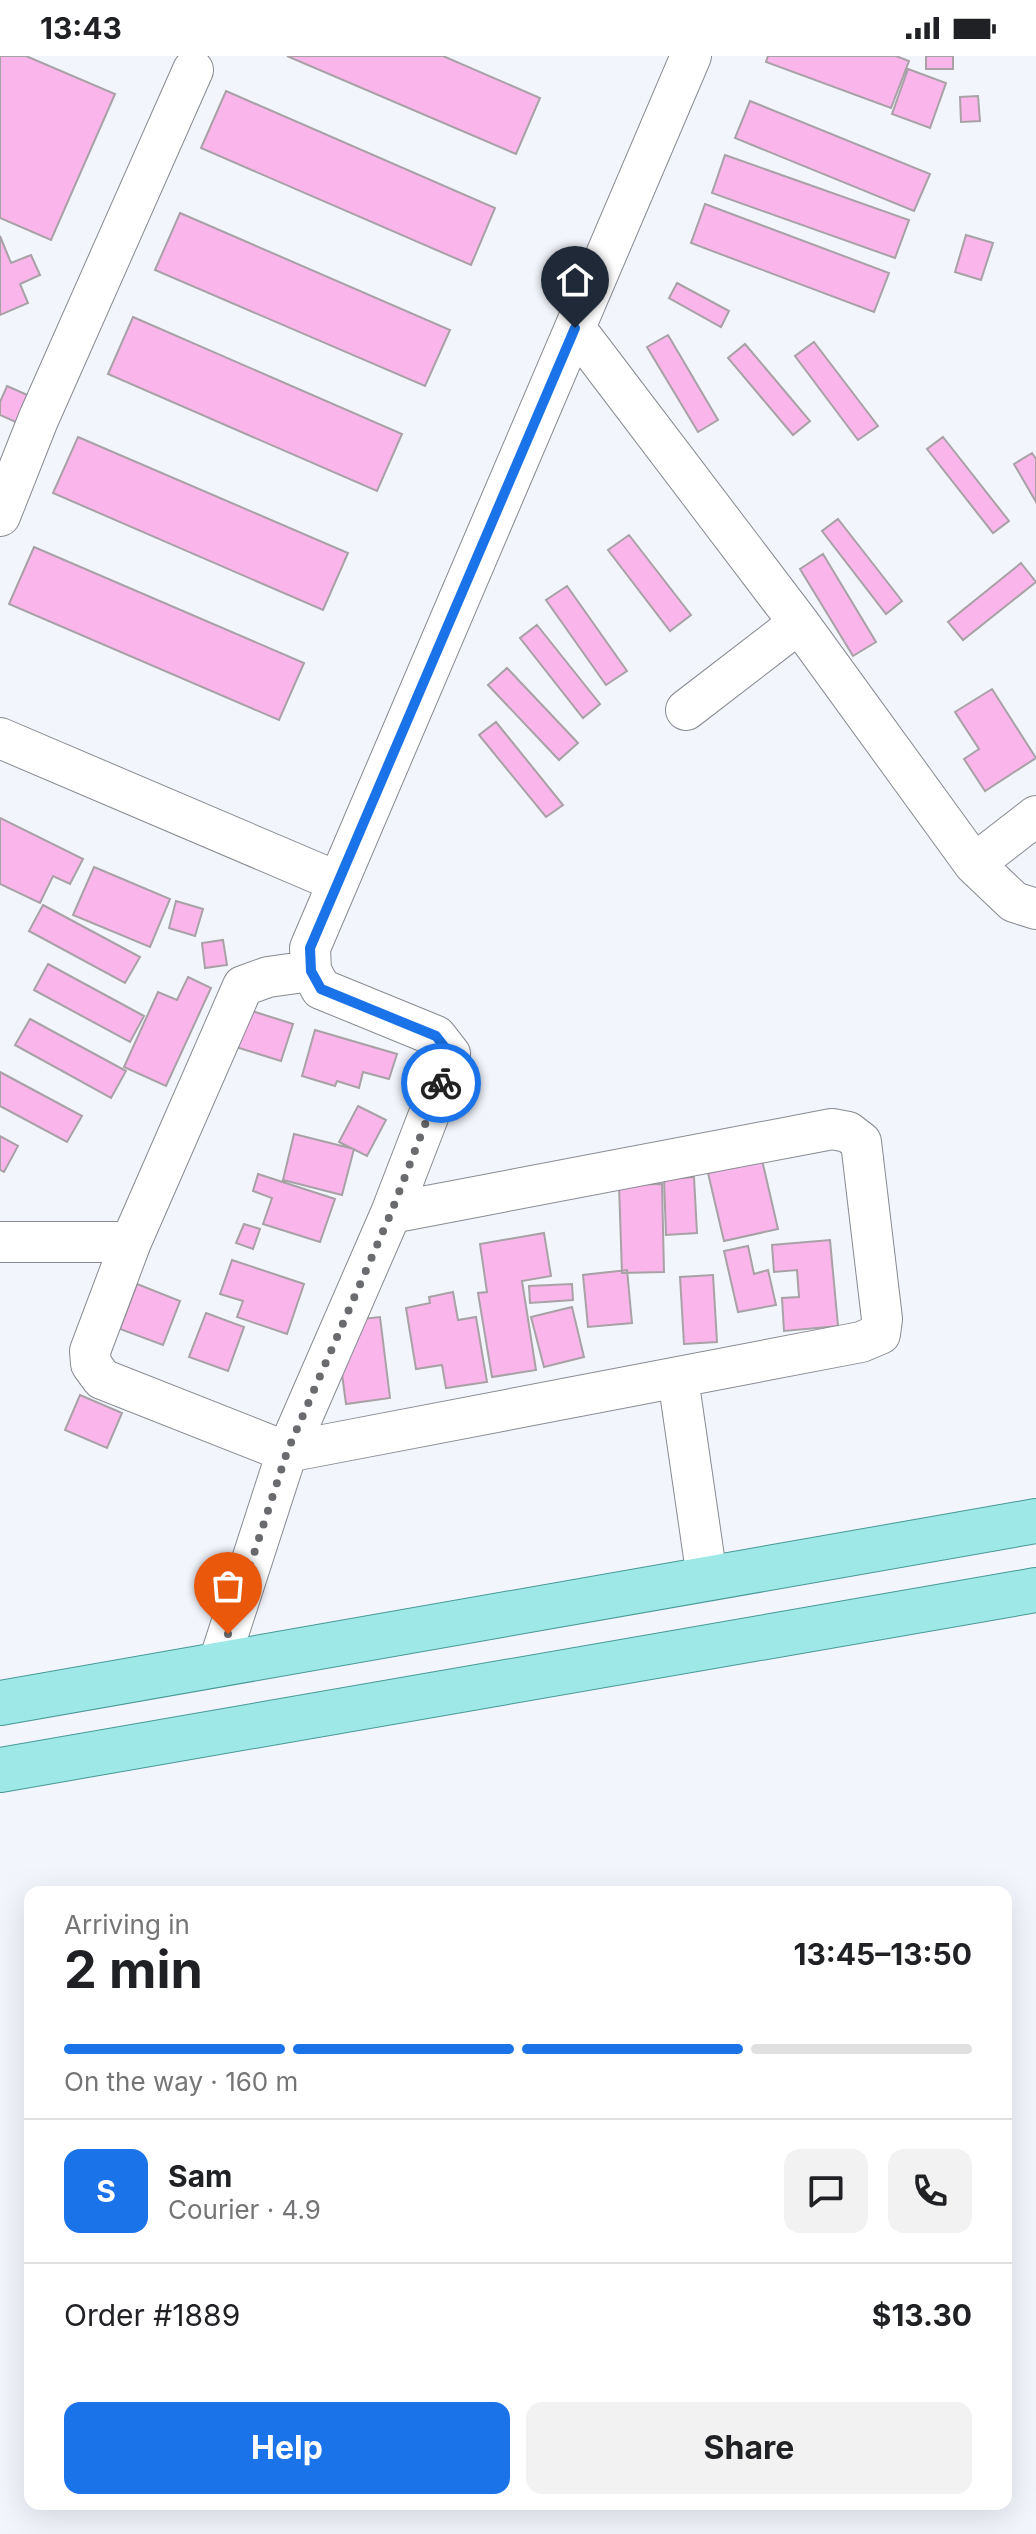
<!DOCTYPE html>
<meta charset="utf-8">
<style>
:root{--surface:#fff;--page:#f2f2f2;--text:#202124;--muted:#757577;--line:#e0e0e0;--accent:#1a73e8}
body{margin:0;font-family:Inter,sans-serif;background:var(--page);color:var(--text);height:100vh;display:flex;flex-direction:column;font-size:30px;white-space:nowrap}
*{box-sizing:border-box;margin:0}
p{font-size:26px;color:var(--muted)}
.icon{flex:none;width:44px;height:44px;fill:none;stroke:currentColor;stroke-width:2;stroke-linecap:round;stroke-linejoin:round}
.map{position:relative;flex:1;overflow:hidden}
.sheet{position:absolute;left:24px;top:1830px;width:988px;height:624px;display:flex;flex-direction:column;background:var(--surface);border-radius:16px;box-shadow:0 8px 32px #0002}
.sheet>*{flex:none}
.pin{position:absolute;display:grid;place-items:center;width:68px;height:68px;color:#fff;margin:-82px -34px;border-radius:50% 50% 50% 0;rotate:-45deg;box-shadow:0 0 8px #0007}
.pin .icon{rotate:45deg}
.courier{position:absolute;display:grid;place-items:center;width:80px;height:80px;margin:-40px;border:6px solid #1a73e8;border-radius:50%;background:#fff;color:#222;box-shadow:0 2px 10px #0007}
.head em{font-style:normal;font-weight:700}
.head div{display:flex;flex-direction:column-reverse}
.head{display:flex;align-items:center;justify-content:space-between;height:136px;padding:0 40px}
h1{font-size:52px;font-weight:700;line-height:60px}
.bar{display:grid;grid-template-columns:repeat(4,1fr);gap:12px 8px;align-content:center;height:96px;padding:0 40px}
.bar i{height:10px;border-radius:6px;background:var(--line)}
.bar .active{background:var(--accent)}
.bar p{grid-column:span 4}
.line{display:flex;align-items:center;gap:20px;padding:0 40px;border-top:2px solid var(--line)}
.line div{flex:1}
.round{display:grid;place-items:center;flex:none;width:84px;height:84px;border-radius:16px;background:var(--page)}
.primary-button{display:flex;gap:16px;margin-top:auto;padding:16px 40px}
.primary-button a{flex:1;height:92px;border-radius:16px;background:var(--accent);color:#fff;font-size:32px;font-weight:700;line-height:92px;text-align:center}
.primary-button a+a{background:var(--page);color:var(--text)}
.status{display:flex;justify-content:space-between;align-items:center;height:56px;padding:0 40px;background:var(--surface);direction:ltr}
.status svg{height:22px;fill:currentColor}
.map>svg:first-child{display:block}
</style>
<div class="status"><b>13:43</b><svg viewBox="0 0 49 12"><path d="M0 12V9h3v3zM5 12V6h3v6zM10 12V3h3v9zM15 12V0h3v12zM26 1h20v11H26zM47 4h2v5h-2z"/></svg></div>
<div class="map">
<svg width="1036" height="2478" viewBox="0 0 1036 2478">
<rect width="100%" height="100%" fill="#f2f5fc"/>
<path fill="#fab6eb" stroke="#a8a1a6" stroke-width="2" d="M0,0H26L115,38L51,184L0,162Z
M287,0H443L540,42L516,98Z
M768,0H896L909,5L891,52L766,6Z
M926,0H953V13H926Z
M908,13L946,27L930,72L892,58Z
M226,35L495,152L471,209L201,92Z
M978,40L980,65L961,66L960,41Z
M750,45L930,118L914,155L735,82Z
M725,99L909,164L895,202L712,137Z
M705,148L889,217L874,256L691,187Z
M180,157L450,274L425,330L155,214Z
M966,179L993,187L981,224L955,216Z
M0,180L11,207L31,199L40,219L20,228L28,247L0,259Z
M677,227L729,255L721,271L669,242Z
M133,261L402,378L377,435L108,318Z
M668,279L718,364L698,376L647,291Z
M814,286L878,370L858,384L795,300Z
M745,288L810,365L793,379L728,302Z
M7,330L41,345L29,372L0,359V346Z
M78,381L348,497L323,554L53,437Z
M943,381L1009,465L993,477L927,393Z
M1032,397L1036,403V446L1014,408Z
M838,463L902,545L886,558L822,475Z
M629,479L691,559L670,575L608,494Z
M34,491L304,607L279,664L9,548Z
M823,498L876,586L853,600L800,513Z
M1021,507L1036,526L963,584L948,566Z
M567,530L627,615L606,629L546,544Z
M537,569L600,648L583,662L520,582Z
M507,612L578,687L559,704L488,629Z
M992,633L1036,702L985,735L964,703L979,693L955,656Z
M496,666L563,749L546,761L479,679Z
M0,762L83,803L70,828L53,820L40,847L0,828Z
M94,811L170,843L150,891L73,859Z
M176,845L203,853L195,880L169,872Z
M43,849L140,901L125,927L29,875Z
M223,884L227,909L205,912L202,887Z
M48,908L144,960L130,986L34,934Z
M188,921L211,932L166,1030L124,1011L158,936L177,944Z
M249,954L293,968L281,1005L236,991Z
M30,963L126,1015L111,1042L15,989Z
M315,974L397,998L389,1023L363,1016L359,1032L337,1025L335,1030L302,1020Z
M0,1016L82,1060L67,1086L0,1050Z
M358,1050L386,1064L367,1100L339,1086Z
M294,1078L354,1093L342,1139L283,1124Z
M0,1080L18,1090L4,1116L0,1114Z
M762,1104L778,1173L724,1185L708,1117Z
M258,1118L335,1143L320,1186L263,1168L272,1142L253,1135Z
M694,1121L697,1177L666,1179L664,1123Z
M662,1128L664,1216L622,1217L619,1129Z
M244,1168L260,1173L253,1193L236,1187Z
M544,1177L551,1220L522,1225L536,1314L492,1321L478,1237L487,1236L480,1188Z
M830,1184L838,1270L784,1275L782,1242L799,1241L797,1214L774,1216L772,1189Z
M748,1190L754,1218L768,1214L776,1249L738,1256L724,1195Z
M232,1204L304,1228L287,1278L237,1261L243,1245L220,1238Z
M627,1214L632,1267L588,1271L583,1219Z
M713,1219L717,1286L684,1288L680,1221Z
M137,1228L180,1245L163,1289L120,1273Z
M572,1228L573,1244L530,1247L529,1230Z
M453,1236L458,1264L476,1261L487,1326L446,1332L442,1309L416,1313L406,1252L430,1247L429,1241Z
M572,1251L584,1301L544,1311L531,1261Z
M206,1257L244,1271L228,1315L189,1301Z
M380,1261L390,1342L346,1348L335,1266Z
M80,1339L122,1357L107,1392L65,1374Z"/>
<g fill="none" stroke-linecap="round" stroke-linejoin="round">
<defs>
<path id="minor" d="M575,272L799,567L974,808L1014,846L1036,853
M0,460L38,364L193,14
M686,654L799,567
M0,682L338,826
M974,808L1036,760
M311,915L268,921L243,930L131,1186L90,1295L91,1308L102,1323L287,1396L861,1286L880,1278L882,1263L861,1086L848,1076L832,1073L391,1157
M0,1186H131
M678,1322L707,1522
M218,1609L287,1396L391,1157L445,1017L450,998L436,980L321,933L311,915L310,892L691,0"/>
<path id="major" d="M0,1647L1036,1465
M0,1714L1036,1534"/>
</defs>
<use href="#minor" stroke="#878a91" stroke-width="42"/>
<use href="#major" stroke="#479898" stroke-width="46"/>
<use href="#minor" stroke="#fff" stroke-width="40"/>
<use href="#major" stroke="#9ee8e7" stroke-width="44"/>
</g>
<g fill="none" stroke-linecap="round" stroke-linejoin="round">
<path stroke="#696b6e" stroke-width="8" stroke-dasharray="0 14.4" d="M228,1578L287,1396L391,1157L441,1027"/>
<path stroke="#1a73e8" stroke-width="10" d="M441,1027L450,998L436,980L321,933L311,915L310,892L575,272"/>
</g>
</svg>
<div class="pin" style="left:228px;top:1578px;background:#ea580c"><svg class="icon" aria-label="bag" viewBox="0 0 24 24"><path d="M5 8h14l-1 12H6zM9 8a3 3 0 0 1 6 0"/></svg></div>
<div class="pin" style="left:575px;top:272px;background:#1f2937"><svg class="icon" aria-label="home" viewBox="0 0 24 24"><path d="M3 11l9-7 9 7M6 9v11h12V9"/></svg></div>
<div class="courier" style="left:441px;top:1027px"><svg class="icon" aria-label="bike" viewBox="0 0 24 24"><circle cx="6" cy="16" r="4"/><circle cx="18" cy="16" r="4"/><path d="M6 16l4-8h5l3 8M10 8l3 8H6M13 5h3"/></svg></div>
<section class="sheet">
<div class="head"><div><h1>2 min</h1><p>Arriving in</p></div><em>13:45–13:50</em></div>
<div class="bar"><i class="active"></i><i class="active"></i><i class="active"></i><i></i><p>On the way · 160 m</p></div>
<div class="line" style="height:144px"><b class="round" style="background:var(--accent);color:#fff">S</b><div><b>Sam</b><p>Courier · 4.9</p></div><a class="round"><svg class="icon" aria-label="chat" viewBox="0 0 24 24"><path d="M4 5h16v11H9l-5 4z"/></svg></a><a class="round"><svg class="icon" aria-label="phone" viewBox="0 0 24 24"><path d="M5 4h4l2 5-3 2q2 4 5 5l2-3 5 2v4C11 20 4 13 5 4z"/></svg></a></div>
<div class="line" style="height:104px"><div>Order #1889</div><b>$13.30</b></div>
<div class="primary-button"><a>Help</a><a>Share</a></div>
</section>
</div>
